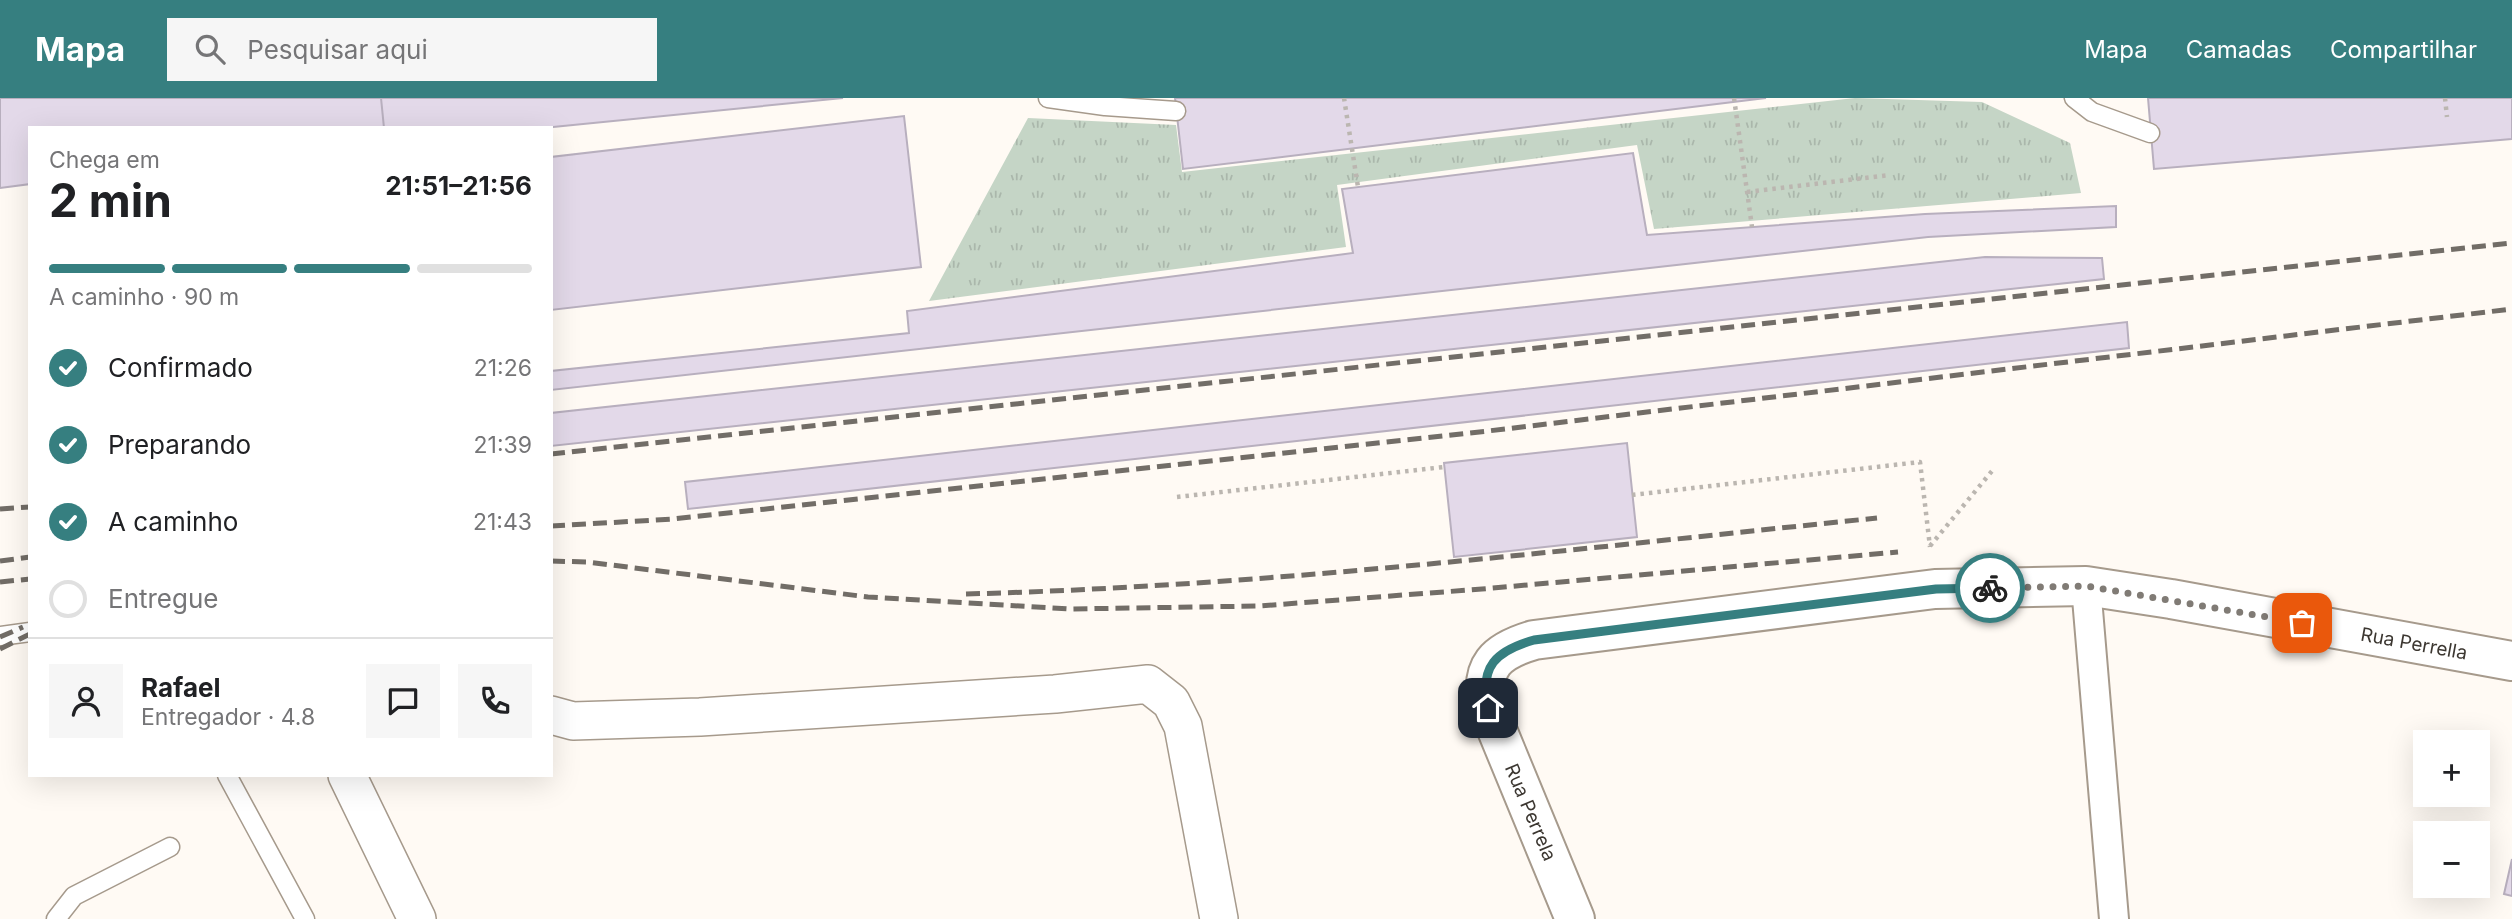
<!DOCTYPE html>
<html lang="pt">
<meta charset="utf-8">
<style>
:root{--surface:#fff;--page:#f6f6f6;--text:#202124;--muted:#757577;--line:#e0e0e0;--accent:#367f80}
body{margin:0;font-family:Inter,sans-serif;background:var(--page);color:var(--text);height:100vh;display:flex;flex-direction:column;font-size:26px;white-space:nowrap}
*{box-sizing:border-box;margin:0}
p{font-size:23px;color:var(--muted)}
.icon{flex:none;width:38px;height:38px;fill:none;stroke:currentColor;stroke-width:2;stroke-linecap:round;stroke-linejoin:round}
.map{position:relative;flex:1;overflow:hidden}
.side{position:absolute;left:28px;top:28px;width:525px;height:651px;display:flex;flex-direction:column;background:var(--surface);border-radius:0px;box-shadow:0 7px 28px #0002}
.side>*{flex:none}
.buttons{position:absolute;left:2413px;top:632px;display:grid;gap:14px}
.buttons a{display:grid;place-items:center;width:77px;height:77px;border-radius:0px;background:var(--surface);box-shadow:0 7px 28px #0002;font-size:35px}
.pin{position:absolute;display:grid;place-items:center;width:60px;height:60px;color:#fff;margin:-30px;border-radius:14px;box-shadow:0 4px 10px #0006}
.courier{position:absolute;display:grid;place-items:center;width:70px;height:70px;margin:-35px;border:5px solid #367f80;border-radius:50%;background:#fff;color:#222;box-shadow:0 2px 9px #0007}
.headline em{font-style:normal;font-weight:700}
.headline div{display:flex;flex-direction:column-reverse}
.headline{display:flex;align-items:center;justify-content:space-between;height:119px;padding:0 21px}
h1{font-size:46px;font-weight:700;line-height:52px}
.bar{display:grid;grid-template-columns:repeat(4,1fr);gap:10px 7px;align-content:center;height:84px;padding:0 21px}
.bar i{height:9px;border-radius:5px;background:var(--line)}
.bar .on{background:var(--accent)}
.bar p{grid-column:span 4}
.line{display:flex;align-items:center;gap:18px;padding:0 21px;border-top:2px solid var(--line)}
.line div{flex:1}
.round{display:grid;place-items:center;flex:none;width:74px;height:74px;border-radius:0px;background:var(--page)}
ol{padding:0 21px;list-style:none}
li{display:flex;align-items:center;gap:21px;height:77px}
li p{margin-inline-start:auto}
li .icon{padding:7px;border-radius:50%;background:var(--accent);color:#fff;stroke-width:4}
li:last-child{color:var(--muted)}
li i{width:38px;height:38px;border:4px solid var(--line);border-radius:50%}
header{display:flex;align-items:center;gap:42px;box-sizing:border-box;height:98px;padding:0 35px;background:var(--accent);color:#fff}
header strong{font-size:33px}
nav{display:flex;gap:38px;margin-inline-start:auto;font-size:24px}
.search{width:490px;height:63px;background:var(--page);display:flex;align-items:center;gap:18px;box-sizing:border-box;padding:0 24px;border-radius:0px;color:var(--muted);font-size:26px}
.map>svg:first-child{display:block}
</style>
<header>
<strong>Mapa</strong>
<div class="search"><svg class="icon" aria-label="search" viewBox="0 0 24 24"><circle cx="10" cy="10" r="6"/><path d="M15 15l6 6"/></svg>Pesquisar aqui</div>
<nav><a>Mapa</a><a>Camadas</a><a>Compartilhar</a></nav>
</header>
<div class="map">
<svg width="2512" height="821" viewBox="0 0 2512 821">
<defs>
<pattern id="grass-tufts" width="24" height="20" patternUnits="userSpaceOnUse" patternTransform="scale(1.75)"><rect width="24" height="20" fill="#c5d5c6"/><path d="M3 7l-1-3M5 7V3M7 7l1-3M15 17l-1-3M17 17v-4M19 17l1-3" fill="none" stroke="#aab7ab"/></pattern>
</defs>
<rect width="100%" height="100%" fill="#fffaf4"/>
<path fill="url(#grass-tufts)" d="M1855,0L1982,4L2070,45L2081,95L1654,131L1637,47L1337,87L1346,149L929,203L1028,20L1176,27L1182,74Z"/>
<path fill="#e3d9e9" stroke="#b8afbe" stroke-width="2" d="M0,0H381L384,30H30V86L0,90Z
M381,0H843L543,30H384Z
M1175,0H1766L1183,71Z
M2148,0H2512V41L2154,71Z
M904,18L921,169L551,212V59Z
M1633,55L1647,137L1925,116L2116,108V129L1928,139L551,292V273L909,235L907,213L1353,155L1342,91Z
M1985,159L2102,160L2104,181L551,348V315Z
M2127,224L2129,250L688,411L685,384Z
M1627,345L1637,439L1454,459L1444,365Z
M2512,761V798L2504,796Z"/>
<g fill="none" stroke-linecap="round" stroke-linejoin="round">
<defs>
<path id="service" d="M1048,0L1105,8L1176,13
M2074,0L2092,14L2150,35
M0,538L30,534
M227,677L305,821
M56,821L74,798L170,749"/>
<path id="pedestrian" d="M2086,488L2114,821"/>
<path id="minor" d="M551,617L573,623L700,619L1055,596L1148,586L1171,604L1183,628L1219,821
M347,677L417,821"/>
<g id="tertiary">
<path id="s1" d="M1575,821L1488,610C1479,568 1496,553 1534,542L1935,491L2086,488L2171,501L2512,563"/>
</g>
</defs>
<use href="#service" stroke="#a69a8c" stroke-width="21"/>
<use href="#pedestrian" stroke="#a69a8c" stroke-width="32"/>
<use href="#minor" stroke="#a69a8c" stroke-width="40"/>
<use href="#tertiary" stroke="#a69a8c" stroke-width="42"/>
<path stroke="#bbb6b0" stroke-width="4.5" stroke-dasharray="3.5 5" stroke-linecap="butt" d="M1344,0L1358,89
M1734,0L1752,129
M2445,0L2447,19
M1747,94L1890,77
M1632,397L1920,364L1930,449
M1177,399L1444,369
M1930,448L1992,373"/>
<use href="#service" stroke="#fff" stroke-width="18"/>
<use href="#pedestrian" stroke="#fff" stroke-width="28"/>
<use href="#minor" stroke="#fff" stroke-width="37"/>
<use href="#tertiary" stroke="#fff" stroke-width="38"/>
<path stroke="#726d67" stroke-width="5" stroke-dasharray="14 7" stroke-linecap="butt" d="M551,356L2512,145
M0,411L30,409
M551,428L673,421L1488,333L2512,211
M0,463L30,459
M551,463L587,464L868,499L1069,511L1259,508L1482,491L1898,454
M0,484L30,481
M966,496C1270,488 1574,451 1877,420
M0,539L23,529
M0,551L30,536"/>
</g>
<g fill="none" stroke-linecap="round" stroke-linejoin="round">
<path stroke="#807b75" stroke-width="7" stroke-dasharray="0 12.6" d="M1990,490L2086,488L2302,525"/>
<path stroke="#367f80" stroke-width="9" d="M1488,610C1479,568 1496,553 1534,542L1936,491L1990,490"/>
</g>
<g text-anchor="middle" stroke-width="7" stroke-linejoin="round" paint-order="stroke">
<g font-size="19" fill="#3c3731" stroke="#fff">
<text dy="7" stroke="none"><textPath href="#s1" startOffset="1211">Rua Perrella</textPath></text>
<text transform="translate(1531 714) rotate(67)" y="7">Rua Perrela</text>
</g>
</g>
</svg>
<div class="buttons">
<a>+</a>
<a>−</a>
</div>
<div class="pin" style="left:2302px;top:525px;background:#ea580c"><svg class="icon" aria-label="bag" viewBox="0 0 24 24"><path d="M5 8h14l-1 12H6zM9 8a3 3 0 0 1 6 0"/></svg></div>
<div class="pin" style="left:1488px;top:610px;background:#1f2937"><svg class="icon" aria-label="home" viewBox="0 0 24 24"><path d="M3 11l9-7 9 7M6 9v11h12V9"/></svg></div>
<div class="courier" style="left:1990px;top:490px"><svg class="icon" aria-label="bike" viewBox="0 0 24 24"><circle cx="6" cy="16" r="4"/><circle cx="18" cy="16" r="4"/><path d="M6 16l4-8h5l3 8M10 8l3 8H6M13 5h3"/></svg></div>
<section class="side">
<div class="headline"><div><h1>2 min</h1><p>Chega em</p></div><em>21:51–21:56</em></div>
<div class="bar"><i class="on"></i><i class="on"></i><i class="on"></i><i></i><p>A caminho · 90 m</p></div>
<ol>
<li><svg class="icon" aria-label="check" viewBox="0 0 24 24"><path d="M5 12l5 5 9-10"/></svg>Confirmado<p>21:26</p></li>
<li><svg class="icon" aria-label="check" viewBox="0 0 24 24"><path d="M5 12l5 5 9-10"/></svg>Preparando<p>21:39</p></li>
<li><svg class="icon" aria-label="check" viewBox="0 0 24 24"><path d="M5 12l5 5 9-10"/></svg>A caminho<p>21:43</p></li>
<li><i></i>Entregue</li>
</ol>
<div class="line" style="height:126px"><a class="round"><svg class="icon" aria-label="person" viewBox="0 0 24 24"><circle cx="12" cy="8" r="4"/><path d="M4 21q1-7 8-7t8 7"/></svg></a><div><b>Rafael</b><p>Entregador · 4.8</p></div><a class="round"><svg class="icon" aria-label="chat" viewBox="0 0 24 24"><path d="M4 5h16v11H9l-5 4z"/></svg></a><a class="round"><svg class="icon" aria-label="phone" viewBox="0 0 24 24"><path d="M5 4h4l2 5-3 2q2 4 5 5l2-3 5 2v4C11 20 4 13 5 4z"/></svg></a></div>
</section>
</div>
